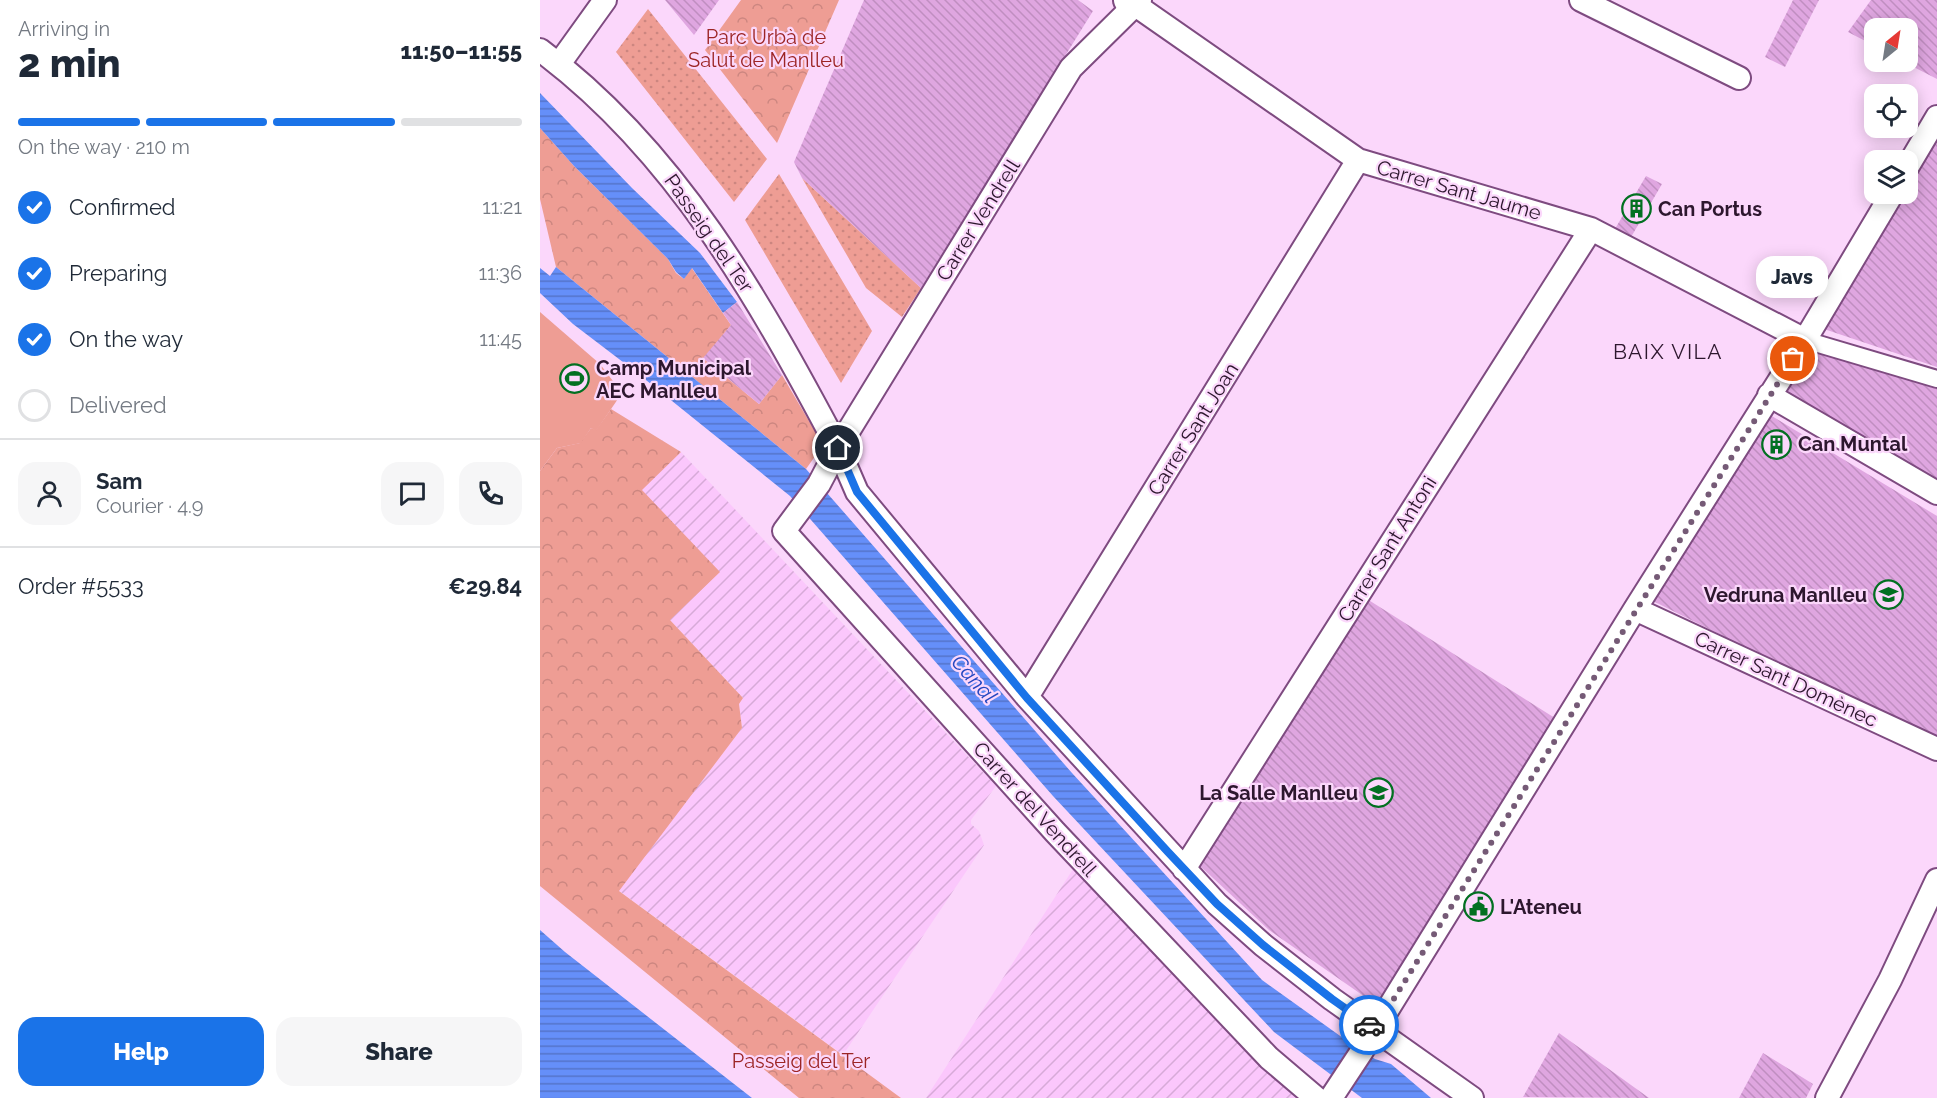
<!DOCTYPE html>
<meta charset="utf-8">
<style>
:root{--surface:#fff;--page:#f6f6f7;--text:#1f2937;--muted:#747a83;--line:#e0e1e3;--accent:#1a73e8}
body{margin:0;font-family:Raleway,sans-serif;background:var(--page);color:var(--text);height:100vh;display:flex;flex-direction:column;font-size:22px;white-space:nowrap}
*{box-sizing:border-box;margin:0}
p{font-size:20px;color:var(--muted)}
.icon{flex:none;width:33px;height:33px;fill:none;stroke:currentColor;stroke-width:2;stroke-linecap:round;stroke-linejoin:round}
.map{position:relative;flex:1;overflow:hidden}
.sheet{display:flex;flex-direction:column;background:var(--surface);width:540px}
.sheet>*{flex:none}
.needle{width:39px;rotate:30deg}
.tools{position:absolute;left:1324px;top:18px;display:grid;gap:12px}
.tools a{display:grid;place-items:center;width:54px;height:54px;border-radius:12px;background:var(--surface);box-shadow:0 3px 15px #0003;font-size:30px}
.pin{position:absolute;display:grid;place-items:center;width:51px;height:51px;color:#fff;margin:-26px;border:3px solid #fff;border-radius:50%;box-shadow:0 2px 6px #0007}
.courier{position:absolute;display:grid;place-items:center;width:60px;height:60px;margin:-30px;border:4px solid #1a73e8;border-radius:50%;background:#fff;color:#222;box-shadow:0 2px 8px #0007}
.bubble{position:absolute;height:42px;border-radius:18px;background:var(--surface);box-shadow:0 3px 15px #0003;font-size:20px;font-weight:800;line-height:42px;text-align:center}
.headline em{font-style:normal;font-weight:800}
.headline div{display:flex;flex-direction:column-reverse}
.headline{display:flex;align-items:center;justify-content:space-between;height:102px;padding:0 18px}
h1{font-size:39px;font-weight:800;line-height:45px}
.bar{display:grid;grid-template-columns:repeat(4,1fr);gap:9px 6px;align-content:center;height:72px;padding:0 18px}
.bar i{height:8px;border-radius:4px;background:var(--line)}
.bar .on{background:var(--accent)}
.bar p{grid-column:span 4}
.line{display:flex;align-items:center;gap:15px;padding:0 18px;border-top:2px solid var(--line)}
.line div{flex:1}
.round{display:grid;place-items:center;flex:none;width:63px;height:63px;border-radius:18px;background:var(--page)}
ol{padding:0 18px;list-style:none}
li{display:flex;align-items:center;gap:18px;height:66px}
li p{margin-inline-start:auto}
li .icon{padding:6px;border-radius:50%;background:var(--accent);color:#fff;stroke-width:4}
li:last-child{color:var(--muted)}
li i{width:33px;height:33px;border:3px solid var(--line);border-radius:50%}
.cta{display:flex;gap:12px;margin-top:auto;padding:12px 18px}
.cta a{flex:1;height:69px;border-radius:18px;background:var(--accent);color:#fff;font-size:24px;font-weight:800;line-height:69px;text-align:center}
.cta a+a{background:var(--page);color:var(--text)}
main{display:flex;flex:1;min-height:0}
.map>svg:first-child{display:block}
</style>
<main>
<section class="sheet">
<div class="headline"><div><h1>2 min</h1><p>Arriving in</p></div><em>11:50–11:55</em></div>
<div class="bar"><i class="on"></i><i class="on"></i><i class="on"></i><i></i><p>On the way · 210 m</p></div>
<ol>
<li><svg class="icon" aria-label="check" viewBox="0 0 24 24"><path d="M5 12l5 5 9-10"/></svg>Confirmed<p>11:21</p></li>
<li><svg class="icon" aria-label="check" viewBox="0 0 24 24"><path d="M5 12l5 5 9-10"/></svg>Preparing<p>11:36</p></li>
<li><svg class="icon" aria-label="check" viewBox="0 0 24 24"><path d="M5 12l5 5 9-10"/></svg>On the way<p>11:45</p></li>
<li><i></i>Delivered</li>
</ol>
<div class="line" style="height:108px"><a class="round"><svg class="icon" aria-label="person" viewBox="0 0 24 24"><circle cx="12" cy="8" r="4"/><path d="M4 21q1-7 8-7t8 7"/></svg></a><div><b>Sam</b><p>Courier · 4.9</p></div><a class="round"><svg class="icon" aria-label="chat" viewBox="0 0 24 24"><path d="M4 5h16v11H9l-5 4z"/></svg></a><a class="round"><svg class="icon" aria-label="phone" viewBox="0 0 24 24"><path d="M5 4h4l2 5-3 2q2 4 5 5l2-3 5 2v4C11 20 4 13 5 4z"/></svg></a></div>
<div class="line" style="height:78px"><div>Order #5533</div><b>€29.84</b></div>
<div class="cta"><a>Help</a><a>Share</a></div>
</section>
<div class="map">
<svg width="1397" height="1098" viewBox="0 0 1397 1098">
<defs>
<pattern id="industrial-furrows" width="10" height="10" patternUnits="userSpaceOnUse" patternTransform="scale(1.5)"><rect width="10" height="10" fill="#fbc7fc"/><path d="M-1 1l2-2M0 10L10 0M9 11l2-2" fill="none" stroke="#d7aad8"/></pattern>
<pattern id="grass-dots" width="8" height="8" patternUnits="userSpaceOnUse" patternTransform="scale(1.5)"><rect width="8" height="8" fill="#ee9d94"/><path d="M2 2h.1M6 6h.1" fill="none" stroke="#cc8680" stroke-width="1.8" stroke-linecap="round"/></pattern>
<pattern id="park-crowns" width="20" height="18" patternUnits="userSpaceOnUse" patternTransform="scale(1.5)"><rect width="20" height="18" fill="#ee9d94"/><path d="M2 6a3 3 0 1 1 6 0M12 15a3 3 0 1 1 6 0" fill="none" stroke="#cc8680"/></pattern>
<pattern id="water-rules" width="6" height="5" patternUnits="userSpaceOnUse" patternTransform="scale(1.5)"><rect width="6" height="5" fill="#658ff9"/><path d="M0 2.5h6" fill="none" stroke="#5474ca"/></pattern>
<pattern id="building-back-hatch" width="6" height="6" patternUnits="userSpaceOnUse" patternTransform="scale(1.5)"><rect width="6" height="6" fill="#dfa6e0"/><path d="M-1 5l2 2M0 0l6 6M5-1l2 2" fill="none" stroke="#c08ec0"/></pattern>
</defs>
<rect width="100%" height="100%" fill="#fbd7fb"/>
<path fill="url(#industrial-furrows)" d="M141,452L456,786L431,820V824L439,831L444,845L303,1055L78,890L202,728L199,704L203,698L130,620L101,490Z
M535,866L756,1098H386Z"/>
<path fill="url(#grass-dots)" d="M108,9L227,159L194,202L76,52Z
M239,174L332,331L301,383L205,220Z
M262,178L381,288L362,317L326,288Z"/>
<path fill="url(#park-crowns)" d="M201,0H299L237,143L165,50Z
M0,128L34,166L128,259L136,273L144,279L151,267L191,325L164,359L219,404L242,375L283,445L266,469L16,267L0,199Z
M71,409L141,452L102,490L180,572L130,620L203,698L199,704L202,728L79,891L361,1098H259L0,886V471L17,448L40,443L51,428L56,430Z"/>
<path fill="#ee9d94" d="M0,312L60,364L82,393L56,431L51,428L41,443L17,448L0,471Z"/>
<path fill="url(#water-rules)" d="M0,93L92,188L160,253L197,302L183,313L152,268L144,279L136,272L128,259L34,166L0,128Z
M16,267L266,469L532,773L722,980L810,1043L835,1059L851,1064L891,1098H822L734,1032L513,796L250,496L96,372L33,324L0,293V268L10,276Z
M0,930L25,952L212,1098H0Z"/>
<path fill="url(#building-back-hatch)" d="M125,0H179L154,35Z
M324,0H538L553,11L381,288L262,178L254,162Z
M1253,0H1279L1245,67L1225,57Z
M1331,0H1397V79L1364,62H1368V28H1335V46L1308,32Z
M1397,136V367L1281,328L1362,194H1368V184Z
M1106,176L1122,184L1087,244L1072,234Z
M197,302L242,375L219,404L163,358L191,325L183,313Z
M1268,349L1397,389V486L1239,394Z
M1222,410L1397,516V737L1257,673L1109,599Z
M827,599L1018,720L838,1006L729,930L660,866Z
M1019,1033L1109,1098L983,1097Z
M1223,1053L1273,1084L1266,1098H1199Z"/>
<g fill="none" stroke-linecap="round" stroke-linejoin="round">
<defs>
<path id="pedestrian" d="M1265,340L1397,379"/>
<path id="minor" d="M600,0L531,68L298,448L317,492L487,697L677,904L723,945L792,999L932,1098
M1041,0L1199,78
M594,4L818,160L1051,229L1265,340
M0,50C136,151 220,301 298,448L279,484L244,531L515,832L729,1058L776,1098
M19,64L65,0
M1368,166L1397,117
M1229,395L1397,493
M1095,609L1397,749
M487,697L818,160
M644,869L1051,229
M791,1098L822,1051L1095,609L1265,340L1352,194
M1287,1098L1350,980L1397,880"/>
<path id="tertiary" d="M588,0L594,4"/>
</defs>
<use href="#pedestrian" stroke="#7e4b80" stroke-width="20"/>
<use href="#minor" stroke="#7e4b80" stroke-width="26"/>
<use href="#tertiary" stroke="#7e4b80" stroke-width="32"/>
<use href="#pedestrian" stroke="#fff" stroke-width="16"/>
<use href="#minor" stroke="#fff" stroke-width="22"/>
<use href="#tertiary" stroke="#fff" stroke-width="28"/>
</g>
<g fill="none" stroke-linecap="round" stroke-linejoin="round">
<path stroke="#755a76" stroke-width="6" stroke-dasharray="0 10.8" d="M829,1025L835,1029L1253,359"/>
<path stroke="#1a73e8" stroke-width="8" d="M298,448L317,492L487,698L628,852L677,904L723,945L792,999L829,1025"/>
</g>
<defs>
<symbol id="building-ring" viewBox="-11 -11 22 22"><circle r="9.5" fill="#fbd7fb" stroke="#027021" stroke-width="1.5"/><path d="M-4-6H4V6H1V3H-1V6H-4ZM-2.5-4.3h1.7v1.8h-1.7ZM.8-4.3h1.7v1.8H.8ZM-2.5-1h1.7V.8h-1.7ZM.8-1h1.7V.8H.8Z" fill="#027021"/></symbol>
<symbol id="stadium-ring" viewBox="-11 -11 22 22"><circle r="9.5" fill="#fbd7fb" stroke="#027021" stroke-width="1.5"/><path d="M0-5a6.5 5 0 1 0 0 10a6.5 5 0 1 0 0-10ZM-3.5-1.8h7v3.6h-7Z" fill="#027021"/></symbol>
<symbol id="school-ring" viewBox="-11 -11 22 22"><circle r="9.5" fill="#fbd7fb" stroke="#027021" stroke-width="1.5"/><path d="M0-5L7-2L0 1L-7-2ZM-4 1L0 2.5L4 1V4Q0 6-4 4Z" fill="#027021"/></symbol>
<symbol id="civic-ring" viewBox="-11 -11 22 22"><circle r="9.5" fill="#fbd7fb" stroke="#027021" stroke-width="1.5"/><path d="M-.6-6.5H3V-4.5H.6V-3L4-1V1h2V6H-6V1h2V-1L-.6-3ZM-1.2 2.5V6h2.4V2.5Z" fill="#027021"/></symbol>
</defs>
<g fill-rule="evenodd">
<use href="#building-ring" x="1080" y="192" width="33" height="33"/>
<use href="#stadium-ring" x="18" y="362" width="33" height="33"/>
<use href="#building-ring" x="1220" y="428" width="33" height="33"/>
<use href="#school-ring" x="1332" y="578" width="33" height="33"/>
<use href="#school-ring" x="822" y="776" width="33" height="33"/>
<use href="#civic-ring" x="922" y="890" width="33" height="33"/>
</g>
<g text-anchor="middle" stroke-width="4.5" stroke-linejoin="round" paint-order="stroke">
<g font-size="20" fill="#9c2525" stroke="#fbd7fb">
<text x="226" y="44">Parc Urbà de<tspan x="226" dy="23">Salut de Manlleu</tspan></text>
<text x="261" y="1068">Passeig del Ter</text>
</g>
<g font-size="20" fill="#2d172e" stroke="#fbd7fb">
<text transform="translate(919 190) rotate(16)" y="7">Carrer Sant Jaume</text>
<text transform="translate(438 220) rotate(-58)" y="7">Carrer Vendrell</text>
<text transform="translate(169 233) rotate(55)" y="7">Passeig del Ter</text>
<text transform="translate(653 429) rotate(-58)" y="7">Carrer Sant Joan</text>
<text transform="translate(847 549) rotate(-58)" y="7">Carrer Sant Antoni</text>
<text transform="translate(1246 679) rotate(25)" y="7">Carrer Sant Domènec</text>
<text transform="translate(495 809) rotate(48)" y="7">Carrer del Vendrell</text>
</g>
<g font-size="20" font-weight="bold" fill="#2d172e" stroke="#fbd7fb" text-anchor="start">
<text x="1118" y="216">Can Portus</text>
<text x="56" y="375">Camp Municipal<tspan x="56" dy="23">AEC Manlleu</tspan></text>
<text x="1258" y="451">Can Muntal</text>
<text x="1327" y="602" text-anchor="end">Vedruna Manlleu</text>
<text x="818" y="800" text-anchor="end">La Salle Manlleu</text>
<text x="960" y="914">L'Ateneu</text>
</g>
<g font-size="21" letter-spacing="1.5" fill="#2d172e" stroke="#fbd7fb">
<text x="1128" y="359">BAIX VILA</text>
</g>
<g font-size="21" font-style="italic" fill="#2447c0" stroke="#fbd7fb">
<text transform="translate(434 679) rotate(48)" y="7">Canal</text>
</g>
</g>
</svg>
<div class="tools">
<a><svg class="needle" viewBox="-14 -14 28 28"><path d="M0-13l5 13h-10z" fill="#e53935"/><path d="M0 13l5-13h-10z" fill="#747a83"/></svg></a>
<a><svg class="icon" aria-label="locate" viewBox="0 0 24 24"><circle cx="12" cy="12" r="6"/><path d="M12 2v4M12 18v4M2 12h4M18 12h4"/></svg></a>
<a><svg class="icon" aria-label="layers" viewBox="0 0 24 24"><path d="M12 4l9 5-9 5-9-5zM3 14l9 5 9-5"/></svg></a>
</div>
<div class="pin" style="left:1253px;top:359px;background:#ea580c"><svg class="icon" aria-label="bag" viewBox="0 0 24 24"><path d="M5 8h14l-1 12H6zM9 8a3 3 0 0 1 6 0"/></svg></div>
<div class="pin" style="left:298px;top:448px;background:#1f2937"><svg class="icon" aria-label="home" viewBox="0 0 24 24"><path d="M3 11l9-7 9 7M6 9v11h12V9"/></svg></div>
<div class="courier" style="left:829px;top:1025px"><svg class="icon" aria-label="car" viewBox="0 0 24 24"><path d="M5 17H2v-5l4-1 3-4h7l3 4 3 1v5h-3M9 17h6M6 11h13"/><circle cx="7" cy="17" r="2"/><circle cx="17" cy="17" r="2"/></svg></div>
<div class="bubble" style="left:1216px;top:256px;width:72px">Javs</div>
</div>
</main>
